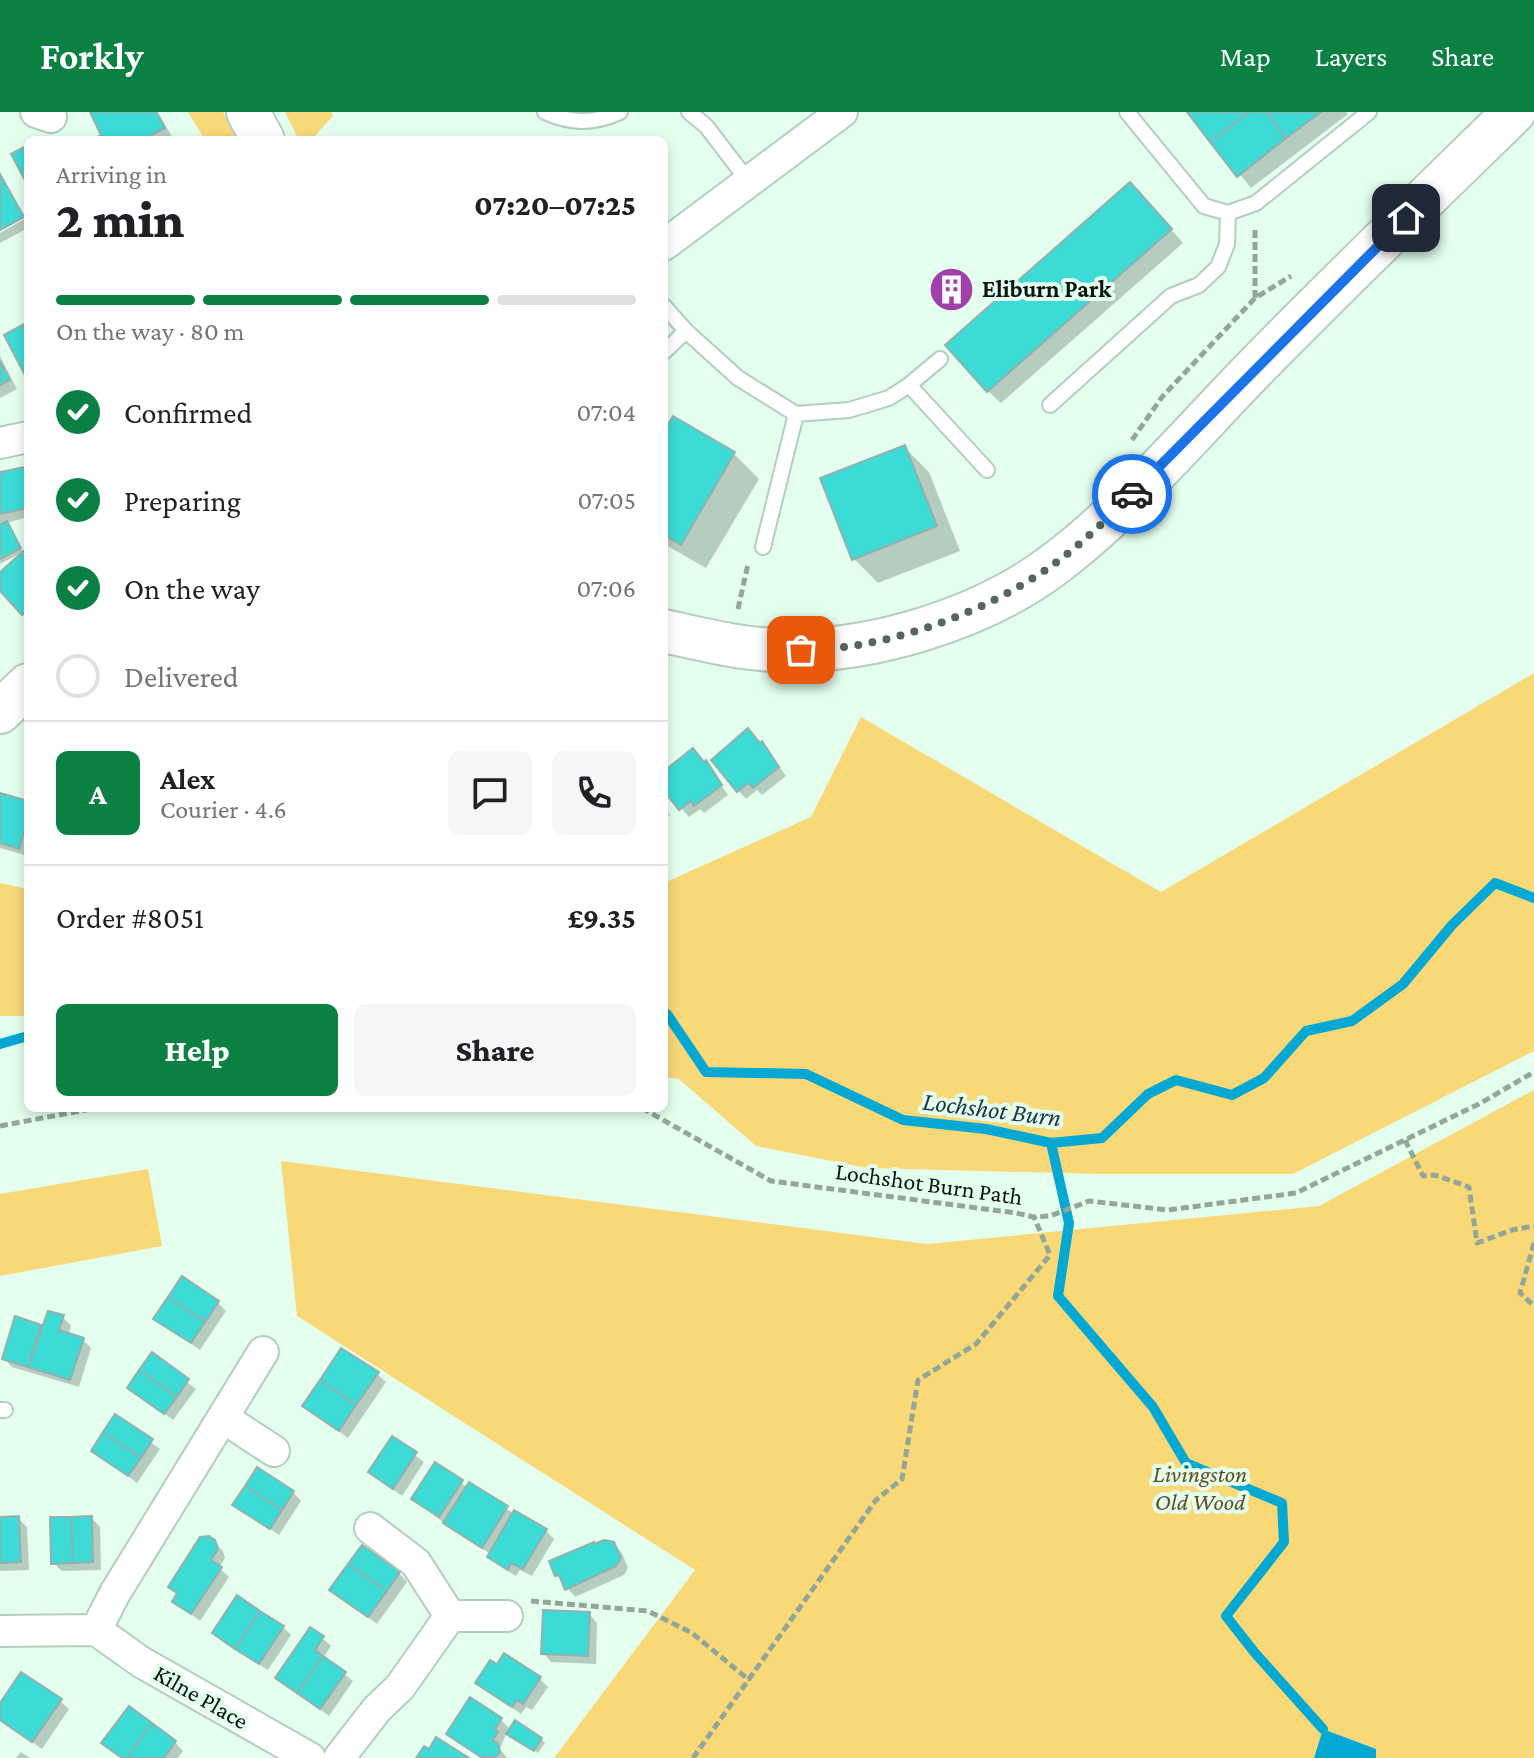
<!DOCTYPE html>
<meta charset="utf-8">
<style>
:root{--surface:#fff;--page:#f6f6f6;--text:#202124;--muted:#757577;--line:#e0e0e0;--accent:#0b8043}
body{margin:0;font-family:"Crimson Pro",serif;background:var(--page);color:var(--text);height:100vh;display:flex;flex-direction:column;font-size:30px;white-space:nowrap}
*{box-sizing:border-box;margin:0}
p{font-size:26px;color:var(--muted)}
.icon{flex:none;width:44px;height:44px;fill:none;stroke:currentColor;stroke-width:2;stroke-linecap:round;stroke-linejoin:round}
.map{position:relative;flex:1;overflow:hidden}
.drawer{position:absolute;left:24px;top:24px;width:644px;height:976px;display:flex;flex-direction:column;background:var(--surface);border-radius:12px;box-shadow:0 4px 12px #0003}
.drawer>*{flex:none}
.pin{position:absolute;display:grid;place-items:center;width:68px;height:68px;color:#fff;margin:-34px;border-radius:16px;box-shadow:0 4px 12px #0006}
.courier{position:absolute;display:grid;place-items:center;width:80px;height:80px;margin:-40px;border:6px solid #1a73e8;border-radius:50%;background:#fff;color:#222;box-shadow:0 2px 10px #0007}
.head em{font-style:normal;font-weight:800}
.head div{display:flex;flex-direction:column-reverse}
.head{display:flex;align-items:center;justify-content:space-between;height:136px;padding:0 32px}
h1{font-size:52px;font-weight:800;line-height:60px}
.bar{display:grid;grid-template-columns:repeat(4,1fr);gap:12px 8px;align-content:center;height:96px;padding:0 32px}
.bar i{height:10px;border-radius:6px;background:var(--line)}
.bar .on{background:var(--accent)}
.bar p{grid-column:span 4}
.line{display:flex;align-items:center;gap:20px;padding:0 32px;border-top:2px solid var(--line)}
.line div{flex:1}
.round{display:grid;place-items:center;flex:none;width:84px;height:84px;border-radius:12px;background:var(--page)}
ol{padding:0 32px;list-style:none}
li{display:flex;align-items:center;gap:24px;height:88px}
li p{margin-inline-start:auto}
li .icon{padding:8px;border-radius:50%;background:var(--accent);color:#fff;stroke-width:4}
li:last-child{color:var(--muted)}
li i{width:44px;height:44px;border:4px solid var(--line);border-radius:50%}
.cta{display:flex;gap:16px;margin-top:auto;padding:16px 32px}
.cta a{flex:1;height:92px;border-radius:12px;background:var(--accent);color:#fff;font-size:32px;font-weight:800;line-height:92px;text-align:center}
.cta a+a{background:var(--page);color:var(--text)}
header{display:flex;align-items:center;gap:48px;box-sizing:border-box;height:112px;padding:0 40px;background:var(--accent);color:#fff}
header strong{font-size:38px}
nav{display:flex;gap:44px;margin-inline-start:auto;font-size:28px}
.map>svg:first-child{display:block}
</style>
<header>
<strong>Forkly</strong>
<nav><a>Map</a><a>Layers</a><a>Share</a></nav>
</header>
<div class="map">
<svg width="1534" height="1646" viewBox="0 0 1534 1646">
<rect width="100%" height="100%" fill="#e4ffee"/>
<path fill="#f9d878" d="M188,0H223L238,28H205Z
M285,0H331L333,4L314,25L298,26Z
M1534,561V939L1293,1062H1098L867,1056L756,1034L679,967L664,965V771L811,705L861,605L1161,780Z
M0,771L28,777V904H0Z
M1534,978V1646H1376V1637L1323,1617L1314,1646H554L695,1458L297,1204L281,1049L927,1132L1319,1094Z
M148,1057L162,1134L0,1164V1082Z"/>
<path fill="#05a8d2" d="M1323,1617L1376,1637V1646H1314Z"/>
<path fill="#0003" d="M95,0H158L172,25L166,28H96L104,24Z
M1189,0H1346L1348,2L1251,76Z
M0,62L24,103L0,116Z
M1143,85L1183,131L1001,291L988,279Z
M26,106L28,116L0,131V121Z
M952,171L962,182L955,188L946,177Z
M0,244L17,277L0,286Z
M674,306L734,342L759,367L706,456L664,432V323Z
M905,336L929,360L960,439L878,471L853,446Z
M24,357L28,360V405L6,411L23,440L0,452V415L4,411L0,412V362Z
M762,631L786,664L762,683L757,678L746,687L738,678Z
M706,651L728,683L704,701L700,697L689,705L664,676V661Z
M0,690L28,691V744L0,736Z
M664,693L670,703L664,707Z
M218,1191L226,1199L200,1238L156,1207Z
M63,1205L71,1214L68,1223L83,1228L91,1236L79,1275L12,1255L4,1246L17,1207L44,1216Z
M152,1243L196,1277L173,1308L130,1276Z
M377,1262L386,1270L348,1326L305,1294Z
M116,1305L160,1337L137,1371L93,1338Z
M392,1326L424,1350L402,1384L370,1360Z
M436,1353L468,1376L546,1419L554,1427L532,1464L520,1458L516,1464L498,1453L489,1445L491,1442L454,1419L414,1387Z
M293,1380L301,1389L279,1423L235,1392Z
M18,1406L27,1415L29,1458L0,1459V1407Z
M92,1406L100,1415L101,1458L62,1459L53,1451Z
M214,1430L223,1439L225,1446L219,1456L229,1465L200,1509L174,1489L178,1483L170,1475Z
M613,1432L622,1441L628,1456L624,1463L575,1485L557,1463Z
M399,1461L407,1470L377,1512L332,1478Z
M589,1502L597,1511L596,1552L551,1550L543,1541Z
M283,1515L291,1523L268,1558L223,1530L215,1521Z
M322,1526L331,1534L323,1546L353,1569L329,1604L278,1565Z
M540,1567L548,1575L532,1598L526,1595L521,1602L478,1571Z
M471,1588L501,1608L511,1618L541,1627L545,1631L538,1641L507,1619L500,1637L507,1646H483L457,1630L448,1622Z
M60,1589L69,1597L42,1637L0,1608V1595Z
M175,1630L183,1639L178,1646H122L104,1631Z
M21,1640L30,1646H16Z"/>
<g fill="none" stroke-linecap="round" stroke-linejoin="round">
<path stroke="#05a8d2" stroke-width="10" d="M664,902H667L706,960L806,962L903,1008L986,1017L1051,1031L1102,1026L1148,982L1176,968L1232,983L1264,966L1306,919L1352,909L1403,872L1452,813L1495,771L1534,786
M0,932L28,924
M1051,1031L1069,1111L1058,1184L1153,1295L1186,1351L1282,1391L1284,1430L1226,1504L1255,1541L1323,1617"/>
</g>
<path fill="#3ddbd5" stroke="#91b1af" stroke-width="2" d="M156,0L165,16L150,24L153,28H92L101,23L90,0Z
M1187,0H1249L1210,30Z
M1249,0H1266L1286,26L1237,65L1210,30Z
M1266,0H1321L1286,26Z
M28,33V74L11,42Z
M0,62L24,105L0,118Z
M1130,70L1172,117L987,280L945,233Z
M952,168L960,177L950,185L943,177Z
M28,210V269L4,223Z
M0,249L10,268L0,273Z
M673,304L735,340L681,433L664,423V319Z
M905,333L937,414L852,448L820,366Z
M25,355L28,368V396L0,402V360Z
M7,409L21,436L0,447V413Z
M28,435V498L22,503L0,479V460Z
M748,616L760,631L762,629L779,655L753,676L748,671L737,680L711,648Z
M693,636L704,650L706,648L722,673L694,694L691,689L679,698L664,679V659Z
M0,681L28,689V707L19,737L0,731Z
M182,1164L219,1189L205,1210L168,1185Z
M168,1185L205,1210L191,1231L153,1207Z
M48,1199L64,1203L59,1218L84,1226L70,1268L28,1255Z
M15,1204L41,1213L28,1255L2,1247Z
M341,1236L379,1260L356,1293L320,1268Z
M152,1240L189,1267L177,1285L139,1258Z
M139,1258L177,1285L164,1302L127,1276Z
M320,1268L356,1293L339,1319L302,1294Z
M115,1302L153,1327L141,1346L103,1320Z
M103,1320L141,1346L128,1364L91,1339Z
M392,1324L417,1340L393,1377L368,1360Z
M435,1350L463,1368L439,1405L411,1387Z
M257,1355L294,1379L282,1398L245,1374Z
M469,1370L508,1394L482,1436L443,1411Z
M245,1374L282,1398L270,1417L232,1393Z
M514,1398L547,1417L523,1457L511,1451L508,1458L487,1445Z
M19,1404L21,1450L0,1451V1405Z
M92,1404L93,1450L73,1451L71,1405Z
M50,1405H71L73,1451L51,1452Z
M209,1424L215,1428L218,1437L211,1448L222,1455L191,1502L172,1490L177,1481L168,1475L200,1425Z
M604,1428L614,1430L621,1446L616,1454L565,1478L559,1463L555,1464L549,1449L594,1430V1432Z
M362,1433L400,1460L387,1479L348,1452Z
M348,1452L387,1479L368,1505L329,1478Z
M237,1483L260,1499L235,1537L212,1521Z
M543,1498L590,1500L588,1544L541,1542Z
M260,1499L284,1514L259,1552L235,1537Z
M310,1515L324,1524L315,1538L323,1544L297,1581L275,1566Z
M504,1541L541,1565L523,1592L517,1588L512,1595L475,1571L490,1548L497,1552Z
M323,1544L346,1560L320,1597L297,1581Z
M21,1560L62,1587L32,1630L0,1608V1591Z
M470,1585L502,1606L495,1617L498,1620L493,1628L498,1632L500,1640L496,1645H481L446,1622Z
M129,1594L152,1611L127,1646H122L101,1631Z
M515,1608L542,1626L534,1639L506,1622Z
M152,1611L176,1629L164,1646H127Z
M436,1625L469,1646H416L424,1634L429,1637Z"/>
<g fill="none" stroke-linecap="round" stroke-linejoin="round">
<defs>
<path id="lane" d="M545,0C571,12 594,12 620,0
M689,0L706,14L749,70
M1127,0L1204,94L1228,101L1256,91L1369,0
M664,194L686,219L738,266L796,302L849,298L889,286L909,273L987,358
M664,240L686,219
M909,273L940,247
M1050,293L1171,184L1199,173L1218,155L1227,132L1228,101
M763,435L796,302
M0,1298H5"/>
<path id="street" d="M36,0L51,5
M664,133L842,0
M0,331L28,325
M225,1307L274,1339
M450,1504H507
M96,1518L115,1481L263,1240
M0,1519L96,1518L141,1550L310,1646
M339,1646L377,1597L400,1575L450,1504L416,1451L370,1416"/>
<path id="secondary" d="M248,0L263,28
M664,519C701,527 739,537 777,538C869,542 983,507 1056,451C1126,398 1190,323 1251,260C1337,172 1426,86 1514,0
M0,600L28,573"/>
</defs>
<use href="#lane" stroke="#b4cebe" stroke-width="18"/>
<use href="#street" stroke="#b4cebe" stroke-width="34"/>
<use href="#secondary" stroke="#b4cebe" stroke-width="46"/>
<path stroke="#92a79a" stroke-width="5" stroke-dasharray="8 4" stroke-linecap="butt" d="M1255,186V116
M1132,328L1162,285L1255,186L1291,164
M738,497L748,452
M642,996L771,1069L1016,1101L1034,1105L1050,1104L1089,1089L1168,1098L1296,1081L1479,992L1534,960
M0,1014L96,996
M1405,1028L1423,1064L1435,1063L1469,1075L1477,1131L1512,1118L1534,1114
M1534,1131L1520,1181L1534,1194
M531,1489L648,1499L692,1521L749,1568
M693,1646L876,1388L902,1367L918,1268L976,1232L1050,1143L1034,1105"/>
<use href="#lane" stroke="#fff" stroke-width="14"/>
<use href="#street" stroke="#fff" stroke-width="30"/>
<use href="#secondary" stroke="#fff" stroke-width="42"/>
</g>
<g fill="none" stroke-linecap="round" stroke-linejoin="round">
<path stroke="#57665c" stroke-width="8" stroke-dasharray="0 14.4" d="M801,538C885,538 986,501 1054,452C1082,432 1108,406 1132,382"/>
<path stroke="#1a73e8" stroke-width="10" d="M1132,382L1406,106"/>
</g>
<defs>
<symbol id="building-disc" viewBox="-11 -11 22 22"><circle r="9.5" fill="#a041a9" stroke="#e4ffee"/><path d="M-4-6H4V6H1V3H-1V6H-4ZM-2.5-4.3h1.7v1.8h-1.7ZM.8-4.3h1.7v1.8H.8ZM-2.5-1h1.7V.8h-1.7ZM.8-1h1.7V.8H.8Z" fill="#fff"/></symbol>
</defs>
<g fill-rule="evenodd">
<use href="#building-disc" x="926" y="152" width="51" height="51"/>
</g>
<g text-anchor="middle" stroke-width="8" stroke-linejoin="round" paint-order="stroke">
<g font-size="24" font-weight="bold" fill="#0b140e" stroke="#e4ffee" text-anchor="start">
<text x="982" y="185">Eliburn Park</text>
</g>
<g font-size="24" fill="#0b140e" stroke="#e4ffee">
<text transform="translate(929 1072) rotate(8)" y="8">Lochshot Burn Path</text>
<text transform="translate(201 1585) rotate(30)" y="8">Kilne Place</text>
</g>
<g font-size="24" font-style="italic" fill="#5f5026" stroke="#e4ffee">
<text x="1200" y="1370">Livingston<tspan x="1200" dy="28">Old Wood</tspan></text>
</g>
<g font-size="26" font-style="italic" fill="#21373f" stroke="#e4ffee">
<text transform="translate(992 997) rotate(7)" y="9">Lochshot Burn</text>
</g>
</g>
</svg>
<div class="pin" style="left:801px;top:538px;background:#ea580c"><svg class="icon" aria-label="bag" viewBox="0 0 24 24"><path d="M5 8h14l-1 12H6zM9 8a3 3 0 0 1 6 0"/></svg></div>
<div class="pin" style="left:1406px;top:106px;background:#1f2937"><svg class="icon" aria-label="home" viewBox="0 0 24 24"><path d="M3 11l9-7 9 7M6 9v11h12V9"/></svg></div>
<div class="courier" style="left:1132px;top:382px"><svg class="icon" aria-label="car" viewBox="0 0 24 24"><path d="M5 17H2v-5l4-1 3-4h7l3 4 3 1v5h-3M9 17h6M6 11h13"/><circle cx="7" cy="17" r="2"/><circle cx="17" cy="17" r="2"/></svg></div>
<section class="drawer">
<div class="head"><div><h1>2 min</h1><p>Arriving in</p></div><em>07:20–07:25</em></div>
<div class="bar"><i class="on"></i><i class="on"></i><i class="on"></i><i></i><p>On the way · 80 m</p></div>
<ol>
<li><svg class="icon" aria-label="check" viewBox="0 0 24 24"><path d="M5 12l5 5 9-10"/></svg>Confirmed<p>07:04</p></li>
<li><svg class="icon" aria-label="check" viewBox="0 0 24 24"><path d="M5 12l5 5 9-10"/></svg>Preparing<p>07:05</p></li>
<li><svg class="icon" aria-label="check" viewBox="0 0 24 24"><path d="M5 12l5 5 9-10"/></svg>On the way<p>07:06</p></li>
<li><i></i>Delivered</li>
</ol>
<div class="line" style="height:144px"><b class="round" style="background:var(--accent);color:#fff">A</b><div><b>Alex</b><p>Courier · 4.6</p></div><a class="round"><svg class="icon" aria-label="chat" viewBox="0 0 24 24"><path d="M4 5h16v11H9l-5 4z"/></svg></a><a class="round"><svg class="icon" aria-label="phone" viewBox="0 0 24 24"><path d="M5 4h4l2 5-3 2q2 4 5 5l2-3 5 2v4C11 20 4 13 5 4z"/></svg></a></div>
<div class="line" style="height:104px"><div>Order #8051</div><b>£9.35</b></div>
<div class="cta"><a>Help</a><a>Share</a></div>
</section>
</div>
